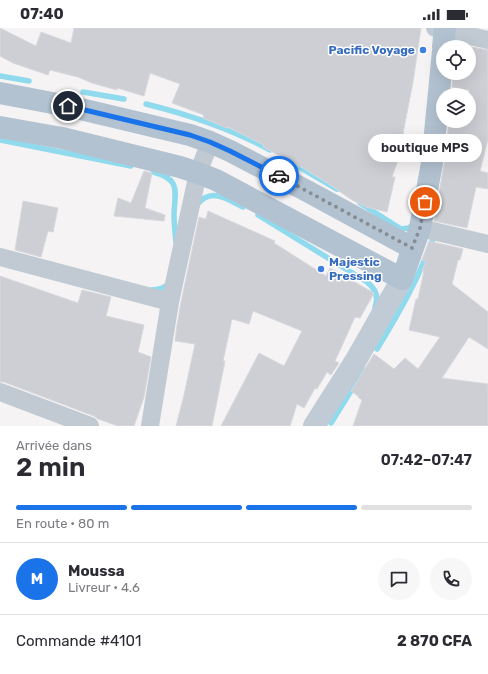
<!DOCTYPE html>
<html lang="fr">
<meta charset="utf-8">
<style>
:root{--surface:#fff;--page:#f7f7f7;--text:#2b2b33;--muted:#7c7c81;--line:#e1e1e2;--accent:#1a73e8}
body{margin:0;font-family:Rubik,sans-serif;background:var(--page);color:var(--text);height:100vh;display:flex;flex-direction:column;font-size:15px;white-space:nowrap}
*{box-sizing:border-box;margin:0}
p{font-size:13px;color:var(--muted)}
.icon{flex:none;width:22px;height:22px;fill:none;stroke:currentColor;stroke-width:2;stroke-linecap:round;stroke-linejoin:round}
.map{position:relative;height:398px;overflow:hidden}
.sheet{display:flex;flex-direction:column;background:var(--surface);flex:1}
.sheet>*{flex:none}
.controls{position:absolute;left:436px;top:12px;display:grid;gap:8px}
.controls a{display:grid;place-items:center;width:40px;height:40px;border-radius:50%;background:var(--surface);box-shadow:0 4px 16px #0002;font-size:20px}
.pin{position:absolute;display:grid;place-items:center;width:34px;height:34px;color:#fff;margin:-17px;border:2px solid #fff;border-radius:50%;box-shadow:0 1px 4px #0007}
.courier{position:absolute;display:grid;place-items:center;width:40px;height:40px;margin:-20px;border:3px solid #1a73e8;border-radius:50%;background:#fff;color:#222;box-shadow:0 1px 5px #0007}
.bubble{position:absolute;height:28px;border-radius:14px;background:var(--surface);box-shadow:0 4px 16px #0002;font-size:13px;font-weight:600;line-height:28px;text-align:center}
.summary em{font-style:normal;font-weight:600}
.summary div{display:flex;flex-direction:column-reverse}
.summary{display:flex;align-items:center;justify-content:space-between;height:68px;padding:0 16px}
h1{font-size:26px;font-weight:600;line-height:30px}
.bar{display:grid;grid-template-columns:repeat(4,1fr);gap:6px 4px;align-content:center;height:48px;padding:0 16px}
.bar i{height:5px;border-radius:3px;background:var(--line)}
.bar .active{background:var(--accent)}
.bar p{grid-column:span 4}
.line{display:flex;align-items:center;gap:10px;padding:0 16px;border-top:1px solid var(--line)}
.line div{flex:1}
.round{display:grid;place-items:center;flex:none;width:42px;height:42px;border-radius:21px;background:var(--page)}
.status{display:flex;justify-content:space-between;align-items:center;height:28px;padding:0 20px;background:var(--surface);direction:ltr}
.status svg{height:11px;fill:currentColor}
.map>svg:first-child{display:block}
</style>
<div class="status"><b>07:40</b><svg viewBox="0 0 49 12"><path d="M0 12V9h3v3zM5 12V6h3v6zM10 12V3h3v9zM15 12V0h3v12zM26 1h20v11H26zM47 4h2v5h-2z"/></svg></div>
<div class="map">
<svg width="488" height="398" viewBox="0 0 488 398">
<rect width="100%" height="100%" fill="#f5f3f3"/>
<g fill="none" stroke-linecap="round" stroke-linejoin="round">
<path stroke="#90daee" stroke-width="5.5" d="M0,48L29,53
M83,64L124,71
M146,76C190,87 230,100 270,122
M0,112L131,138
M289,133L337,161
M153,144C181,151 175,163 174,186C174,195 175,205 176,215
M360,175L401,201L409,200L414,196
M197,177C211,159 227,171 243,179
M258,187L367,254C376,261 379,269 375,279
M151,262C157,262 165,260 169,255
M377,321C399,285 419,250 433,211
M331,395L364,342"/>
</g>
<path fill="#cdcfd5" stroke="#d7d9de" d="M0,0L36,18L41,4L71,15L74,0H421L413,54L403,105L404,106L395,131L398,132L392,149H395L387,184L366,179L352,172L329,156L303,140L263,119L264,117L228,99L227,100L203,90L204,87L172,75L180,56L150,45L144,68L117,60V62L92,55L78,49L50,42L48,47L13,35L0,28Z
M456,16L488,22V111L480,143L488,145V161L476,159L467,200L434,193L444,137L449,93H469V62L452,59L453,45H469V19H456Z
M144,143L152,145L145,180L165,187L164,193L114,188L118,170L131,175Z
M23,173L58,180L53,204L48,203L41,229L15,222Z
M208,183L275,213L274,215L326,248L330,240L374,265L360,290L355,289L335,333L339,335L331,347L327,344L317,361L315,360L304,380L297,376L290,398H221L259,325L284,338L302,303L253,283L249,296L232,291L223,333H225L212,398H176L184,367L195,316L175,313L177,297L181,274L199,189L206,191Z
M429,213L463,221L460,232H458L452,256L488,284V321L469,309L442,350L488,356V398H353L362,372L358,369V368L351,363L374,326L394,341L405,330L418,341L440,309L409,302L416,271H418L424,243H422L426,233L422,232Z
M0,248L78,275L82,262L111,269L106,288L144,297L138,324L151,329L144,369L134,398H118L98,391L94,388L4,354H0Z"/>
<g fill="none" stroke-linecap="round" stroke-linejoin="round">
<path stroke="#c1cad2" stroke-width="18" d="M435,0L488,12
M420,200L488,216
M0,229L170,274
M0,364L90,398
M150,398L170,274L198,145L210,114"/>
<path stroke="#c1cbd6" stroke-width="22" d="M314,398L356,332L402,251"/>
<path stroke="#b3c2d1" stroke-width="22" d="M443,19L445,0
M0,65L68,78L190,107L210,114L230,123L307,163L412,220
M0,99L62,110L180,139L198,145L216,152L402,251L420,200L432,135L443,23"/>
</g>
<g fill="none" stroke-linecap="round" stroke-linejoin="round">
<path stroke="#868d94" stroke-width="4" stroke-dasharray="0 7.2" d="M279,148L412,220L420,200L425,174"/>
<path stroke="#1a73e8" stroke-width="5" d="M68,78L190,107L210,114L230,123L279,148"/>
</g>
<g fill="#3f7fe0" stroke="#fff" stroke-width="1.5">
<circle cx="423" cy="22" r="4"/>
<circle cx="321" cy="241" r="4"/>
</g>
<g text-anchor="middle" stroke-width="3" stroke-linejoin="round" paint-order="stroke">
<g font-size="12" font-weight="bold" fill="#366cbe" stroke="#fff" text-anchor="end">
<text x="415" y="26">Pacific Voyage</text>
<text x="329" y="238" text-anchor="start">Majestic<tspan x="329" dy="14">Pressing</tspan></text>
</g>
</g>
</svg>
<div class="controls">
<a><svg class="icon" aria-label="locate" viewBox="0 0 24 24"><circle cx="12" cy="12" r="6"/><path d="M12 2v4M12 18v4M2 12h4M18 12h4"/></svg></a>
<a><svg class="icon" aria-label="layers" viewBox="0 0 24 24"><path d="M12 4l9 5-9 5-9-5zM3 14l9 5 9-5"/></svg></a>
</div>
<div class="pin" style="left:425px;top:174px;background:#ea580c"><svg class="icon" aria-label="bag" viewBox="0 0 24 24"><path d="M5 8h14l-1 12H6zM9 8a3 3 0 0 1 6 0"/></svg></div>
<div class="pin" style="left:68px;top:78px;background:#1f2937"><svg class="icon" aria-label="home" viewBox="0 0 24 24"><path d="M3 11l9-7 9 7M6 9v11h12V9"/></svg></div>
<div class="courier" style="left:279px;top:148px"><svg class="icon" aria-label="car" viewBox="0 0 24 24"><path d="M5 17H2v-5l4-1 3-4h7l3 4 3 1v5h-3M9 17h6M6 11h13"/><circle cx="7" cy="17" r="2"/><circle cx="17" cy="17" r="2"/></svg></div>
<div class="bubble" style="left:368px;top:106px;width:114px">boutique MPS</div>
</div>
<section class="sheet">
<div class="summary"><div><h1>2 min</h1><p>Arrivée dans</p></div><em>07:42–07:47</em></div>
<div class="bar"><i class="active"></i><i class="active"></i><i class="active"></i><i></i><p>En route · 80 m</p></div>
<div class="line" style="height:72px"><b class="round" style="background:var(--accent);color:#fff">M</b><div><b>Moussa</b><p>Livreur · 4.6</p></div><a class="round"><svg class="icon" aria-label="chat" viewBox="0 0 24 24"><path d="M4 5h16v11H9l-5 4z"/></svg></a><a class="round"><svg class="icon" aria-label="phone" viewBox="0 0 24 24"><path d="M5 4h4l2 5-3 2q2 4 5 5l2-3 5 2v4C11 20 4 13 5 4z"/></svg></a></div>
<div class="line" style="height:52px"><div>Commande #4101</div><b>2 870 CFA</b></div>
</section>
